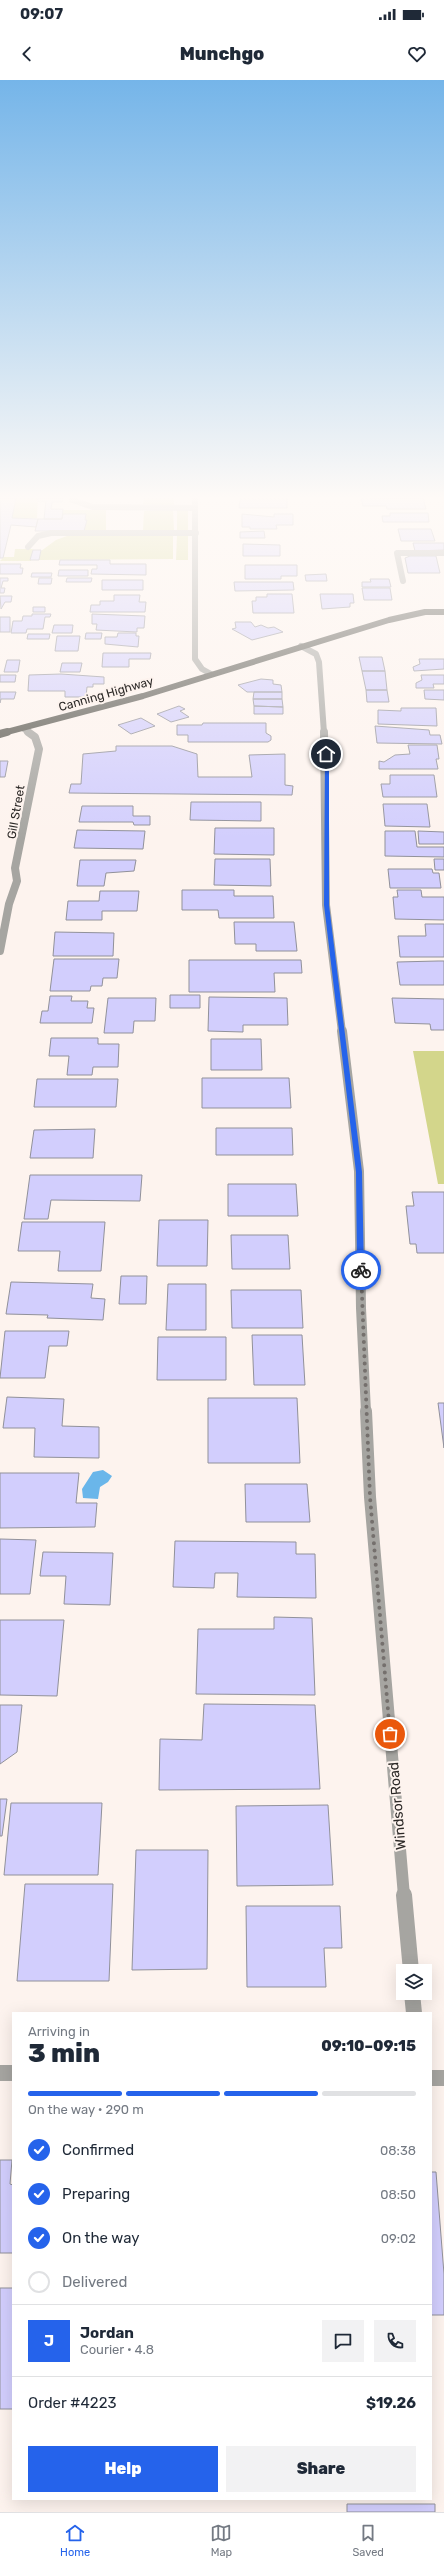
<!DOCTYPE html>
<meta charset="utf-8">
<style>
:root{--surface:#fff;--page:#f2f2f3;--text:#1f2937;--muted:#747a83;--line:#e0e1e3;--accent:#2563eb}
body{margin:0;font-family:Rubik,sans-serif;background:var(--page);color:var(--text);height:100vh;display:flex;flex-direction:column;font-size:15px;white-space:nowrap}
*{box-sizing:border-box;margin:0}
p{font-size:13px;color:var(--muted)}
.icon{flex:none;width:22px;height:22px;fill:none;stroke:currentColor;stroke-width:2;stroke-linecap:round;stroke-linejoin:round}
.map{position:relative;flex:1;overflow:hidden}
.sheet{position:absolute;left:12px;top:1932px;width:420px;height:488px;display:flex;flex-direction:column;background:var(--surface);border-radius:0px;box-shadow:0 4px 16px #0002}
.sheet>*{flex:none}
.buttons{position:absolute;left:396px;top:1884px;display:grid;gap:8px}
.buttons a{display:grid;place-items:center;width:36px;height:36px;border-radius:0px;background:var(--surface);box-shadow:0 4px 16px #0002;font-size:20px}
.pin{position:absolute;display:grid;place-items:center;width:34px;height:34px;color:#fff;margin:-17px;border:2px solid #fff;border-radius:50%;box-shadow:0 1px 4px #0007}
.courier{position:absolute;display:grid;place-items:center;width:40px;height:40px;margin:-20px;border:3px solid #2563eb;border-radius:50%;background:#fff;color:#222;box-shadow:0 1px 5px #0007}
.headline em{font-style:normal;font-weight:800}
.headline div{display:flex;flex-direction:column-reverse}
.headline{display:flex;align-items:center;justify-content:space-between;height:68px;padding:0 16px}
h1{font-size:26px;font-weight:800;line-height:30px}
.bar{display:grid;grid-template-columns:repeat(4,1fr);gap:6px 4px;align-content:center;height:48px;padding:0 16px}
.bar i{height:5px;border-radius:3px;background:var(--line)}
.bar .on{background:var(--accent)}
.bar p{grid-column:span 4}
.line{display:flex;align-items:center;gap:10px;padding:0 16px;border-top:1px solid var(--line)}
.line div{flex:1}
.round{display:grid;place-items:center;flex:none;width:42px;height:42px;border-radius:0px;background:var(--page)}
ol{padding:0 16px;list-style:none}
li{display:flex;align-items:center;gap:12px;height:44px}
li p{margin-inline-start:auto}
li .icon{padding:4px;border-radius:50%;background:var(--accent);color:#fff;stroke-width:4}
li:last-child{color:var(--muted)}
li i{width:22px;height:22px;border:2px solid var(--line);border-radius:50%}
.action{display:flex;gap:8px;margin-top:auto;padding:8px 16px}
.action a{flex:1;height:46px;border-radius:0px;background:var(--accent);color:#fff;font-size:16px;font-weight:800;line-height:46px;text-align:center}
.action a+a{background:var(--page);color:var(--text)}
.status{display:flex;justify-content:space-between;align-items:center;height:28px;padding:0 20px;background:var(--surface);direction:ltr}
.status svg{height:11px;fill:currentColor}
header{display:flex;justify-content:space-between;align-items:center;height:52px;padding:0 16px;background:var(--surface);font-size:18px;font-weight:800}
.tabs{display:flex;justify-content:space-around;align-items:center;height:56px;border-top:1px solid var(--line);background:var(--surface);font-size:11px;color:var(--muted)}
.tabs a{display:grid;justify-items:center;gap:2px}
.tabs .on{color:var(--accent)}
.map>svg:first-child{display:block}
</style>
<div class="status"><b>09:07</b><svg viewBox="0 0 49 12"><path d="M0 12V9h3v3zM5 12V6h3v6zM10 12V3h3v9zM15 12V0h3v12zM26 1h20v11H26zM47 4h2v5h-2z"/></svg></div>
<header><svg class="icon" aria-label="back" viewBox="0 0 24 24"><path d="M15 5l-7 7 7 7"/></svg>Munchgo<svg class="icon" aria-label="heart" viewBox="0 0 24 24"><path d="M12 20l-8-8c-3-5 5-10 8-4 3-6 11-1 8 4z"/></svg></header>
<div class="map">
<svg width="444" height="2432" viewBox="0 0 444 2432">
<rect width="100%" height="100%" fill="#fdf3ee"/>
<path fill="#d3d68b" d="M16,418H38L37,438H12Z
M144,418H174V427L143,424Z
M173,429L174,451L143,450L144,431Z
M63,430H106V450L84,451L87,440H85L86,434H63Z
M177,430L188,431V451L177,452Z
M173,455V479L39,480L41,471L56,460L67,456Z
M177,455L188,456V480H176Z
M15,469H33L31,481H0L4,477H14Z
M413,971H444V1104H438Z"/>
<path fill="#6ab6ea" d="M103,1390L112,1396L108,1402L100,1407L98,1419L83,1418L82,1409L93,1392Z"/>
<path fill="#d2cefd" stroke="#91919a" d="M0,418H16L12,438L38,439L36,447L11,445L3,478H0Z
M38,418H63L62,422H52L51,429H63L62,439H44L46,421H37Z
M423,418L426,429H387L386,426H363L361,419Z
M240,419H287V428H239Z
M390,433H428L429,442H383L382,436H390Z
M63,434H86L85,440H87L84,451H35L38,439H62Z
M242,434L274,437V434H293V445H276L277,449H250V447H242Z
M398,449H431L435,461H401Z
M264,451L265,458H240V452Z
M413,463H444V470L415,471Z
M243,464L280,465V476H243Z
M33,470H41L39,480H30Z
M410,476H436L440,493H408L405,478Z
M60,480H110V484H146V495L91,494L92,489H97V485H59Z
M0,484H21L20,488H23L22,494H0Z
M245,485H297V496H281V499H245Z
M59,490H88V496H58Z
M32,493H52L51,497H31Z
M326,494L327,501H306L305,495Z
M0,498H8V501H3L1,508H5L4,513H0Z
M39,498H52L51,504H38Z
M67,498H92L91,502H66Z
M370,499H389L391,507H362V502H371Z
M102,500H143V510H102Z
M234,502H293L294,510L235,511Z
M362,508H390L392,520H364Z
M267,514H292L294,533H253L252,521H256V517H267Z
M320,514H353L354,523H350V527L322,529Z
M114,515H140L139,522H146L145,532H90L91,525H100V521H114Z
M0,516H12L11,522H5L1,529Z
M33,527H45V532H33Z
M32,534H51L50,537H45L43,549H27L26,553H11L13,541H22L23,536H32Z
M92,534L145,536L144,548H137V552L96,550L97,544H92Z
M0,537H10V552H0Z
M235,542H251L255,547L261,545L268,548L274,547L283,552L252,560L232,549L236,548Z
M54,545H73L72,553H52Z
M86,553H102L101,559H85Z
M118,553H136V556H139L138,567L105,564V557H117Z
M28,554H50L49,559H27Z
M57,556H80L78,571H55Z
M103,573H151L150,579H129V587H102Z
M359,577H382L385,591H362Z
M419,579H444V589L414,591L413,587L420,584Z
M7,580H20L18,592H4Z
M62,583H82L80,592H60Z
M362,591H385L387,610H366Z
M61,594L104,597V604H93V607H87L86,617H65V611H28L29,595Z
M0,595H16L15,602H0Z
M421,595H444V604H433L434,608H416V603L422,600Z
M261,599L273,600V604L281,605L282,612H247L238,605Z
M366,610H387L389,622H367Z
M424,610H444V620L425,619Z
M0,612H16L14,619H1L0,623Z
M254,612H282V619H253Z
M253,619H282L283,627L254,626Z
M179,626L185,629L180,631L189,637L171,642L157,634Z
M254,626L283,627V634H254Z
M401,628H436L437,646L378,644V630L401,631Z
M141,638L155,646L131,654L118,645Z
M203,643H266V653L271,656V660L268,662H188V655H177V645H202Z
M375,646L429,650L430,655H440L442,664L377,663Z
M408,665H437L439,679H436L438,689H379V681L384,682L395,675L410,674Z
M116,666H172L197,674L198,697H252L249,675L285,674V705L293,706L292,715L69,713L71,704H81L83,674L116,671Z
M0,681H8L5,697H0Z
M390,695H434L437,717H383L381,704H390Z
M191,722H261V741L190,740Z
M383,724H427L430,747L385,746Z
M82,726H133V736H150V745H134L133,742H79Z
M215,748H274V775L214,774Z
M77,750L145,751L143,769L74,768Z
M385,751H415L417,767H444V777L385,776Z
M418,751L444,752V764H419Z
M215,779H270L271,806L214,805Z
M434,779H444V790H435Z
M80,780H136L134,791L106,793L104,806H77Z
M388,789H432L433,793H439L441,808H390Z
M182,810H234V816H273L274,838H219L218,830H182Z
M397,810H421L422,817H444V840L395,839L393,817H398Z
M100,811H139L137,831H102V840H66L68,821H99Z
M234,842H294L297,871H256V864H235Z
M425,844H444V877H400L398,856H426Z
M55,852L114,853L113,876H53Z
M54,879H119L117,898H103L102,906H91L90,911H50Z
M189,880H301L302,893H274L275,912H189Z
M438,881H444V905H400L397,882Z
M170,915H200V928H170Z
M50,916H72L71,921H88L87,928H94L92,943H40L42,931H48Z
M209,917L287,918L288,945H243V952L208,951Z
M108,918H156L155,941H134L133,953H104Z
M392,918L444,919V950H431L430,944L395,943Z
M51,958H98V964H119L118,987H93L92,995H67L69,976H49Z
M211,959H261L262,990H211Z
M202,998H289L291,1028H202Z
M37,999H118L116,1027H34Z
M216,1048H292L293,1075H216Z
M95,1049L93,1078H30L34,1050Z
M30,1095H142L140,1121L51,1120L48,1139H24Z
M228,1104H296L298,1136H228Z
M412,1112H444V1173H417L416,1164H410L406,1126H414Z
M159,1140H208L207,1186H157Z
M22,1142H105L101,1191H58L60,1171H18Z
M231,1155H288L290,1189H232Z
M121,1196H147L146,1224H119Z
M11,1202L93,1204L91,1218L105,1219L103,1240L47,1238L48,1235L6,1234Z
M168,1204H206V1250H166Z
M231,1210H301L303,1248H232Z
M5,1251H69L67,1266H49L45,1298H0Z
M252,1255H302L305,1305H254Z
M158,1257H226V1300H157Z
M7,1317L64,1319L62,1346L99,1347V1378L34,1377L35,1348H3Z
M208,1318H297L300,1383H208Z
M438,1323H444V1368Z
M0,1393H79L76,1423H97L95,1447L0,1448Z
M245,1404H307L310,1442H246Z
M0,1459L36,1460L30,1514H0Z
M175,1461L296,1462V1474H315L316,1518L237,1517L238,1493H215L214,1508L173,1507Z
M43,1472L113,1473L110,1525L64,1524L66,1496H40Z
M274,1537L312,1538L315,1615L196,1614L198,1549H274Z
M0,1540H64L57,1616L0,1615Z
M204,1624L315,1625L320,1709L159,1710L160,1659L202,1660Z
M0,1625H22L17,1672L0,1684Z
M0,1719H7L2,1756H0Z
M11,1723H102L98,1795H4Z
M328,1725L333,1805L237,1806L236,1726Z
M136,1770H208L207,1889L132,1890Z
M25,1804H113L109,1901H17Z
M246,1826H340L342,1868H324L326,1907H247Z
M0,2080H12L10,2104L13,2105V2173H0Z
M431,2092H436L444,2194V2235H431Z
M0,2208H13V2329H0Z
M347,2424H435V2432H347Z"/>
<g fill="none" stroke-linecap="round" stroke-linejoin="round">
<path stroke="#a6a5a1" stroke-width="6" d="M72,418V420L93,427L195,428
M28,467L38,456L51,453H196
M403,501L397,473H444"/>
<path stroke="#a6a5a1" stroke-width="6" d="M195,418V579L202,589L211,594
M301,566L316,574L319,582L324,653
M24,649L30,653"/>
<path stroke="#a6a5a1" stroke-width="8" d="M324,652L326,825L342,952
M0,871L9,824L17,801L15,788L39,669L35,657L28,652"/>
<path stroke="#a6a5a1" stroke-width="10" d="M342,951L359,1091L361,1228L366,1332"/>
<path stroke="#a6a5a1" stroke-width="12" d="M366,1331L370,1417L404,1816"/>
<path stroke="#a6a5a1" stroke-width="16" d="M404,1815L411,1891
M412,1913L414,1933
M0,1993H13
M431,1998H444"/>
<path stroke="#5a5851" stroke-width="6" d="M3,653L143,616L389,540L425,532H444"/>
<path stroke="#5a5851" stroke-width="8" d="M0,654L7,652"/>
</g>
<linearGradient id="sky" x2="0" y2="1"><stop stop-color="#75b5e9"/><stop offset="0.55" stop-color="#fefaf7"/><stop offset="1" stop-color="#fefaf7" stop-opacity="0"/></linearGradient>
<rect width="444" height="759" fill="url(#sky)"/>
<path fill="#2563eb" d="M325,673L329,674V825L362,1092L364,1190L361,1192L357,1190L356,1092L324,825Z"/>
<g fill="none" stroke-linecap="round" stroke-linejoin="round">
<path stroke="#75706d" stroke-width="4" stroke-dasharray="0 7.2" d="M361,1190L370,1417L390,1654"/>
</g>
<g text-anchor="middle" stroke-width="4" stroke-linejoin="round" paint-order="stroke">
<g font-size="12" fill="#2c2927" stroke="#fdf3ee">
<text transform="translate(106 614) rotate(-16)" y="4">Canning Highway</text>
<text transform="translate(16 732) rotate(-80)" y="4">Gill Street</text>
</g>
<g font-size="14" fill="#2c2927" stroke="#fdf3ee">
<text transform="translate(397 1726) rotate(-95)" y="5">Windsor Road</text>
</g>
</g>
</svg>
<div class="buttons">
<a><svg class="icon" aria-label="layers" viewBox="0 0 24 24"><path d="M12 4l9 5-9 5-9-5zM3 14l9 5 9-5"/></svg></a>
</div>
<div class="pin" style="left:390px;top:1654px;background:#ea580c"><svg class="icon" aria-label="bag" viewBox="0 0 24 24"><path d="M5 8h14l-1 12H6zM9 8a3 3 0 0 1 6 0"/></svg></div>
<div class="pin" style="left:326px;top:674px;background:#1f2937"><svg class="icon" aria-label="home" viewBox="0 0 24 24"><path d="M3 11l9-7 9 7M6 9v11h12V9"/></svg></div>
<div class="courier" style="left:361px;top:1190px"><svg class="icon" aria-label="bike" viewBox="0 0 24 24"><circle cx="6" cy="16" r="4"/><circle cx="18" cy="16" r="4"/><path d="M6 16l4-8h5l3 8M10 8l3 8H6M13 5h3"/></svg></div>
<section class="sheet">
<div class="headline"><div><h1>3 min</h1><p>Arriving in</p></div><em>09:10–09:15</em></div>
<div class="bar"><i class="on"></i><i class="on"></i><i class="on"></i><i></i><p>On the way · 290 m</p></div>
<ol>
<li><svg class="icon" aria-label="check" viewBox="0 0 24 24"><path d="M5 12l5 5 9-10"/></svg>Confirmed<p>08:38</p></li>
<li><svg class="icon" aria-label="check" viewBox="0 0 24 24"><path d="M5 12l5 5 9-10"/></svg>Preparing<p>08:50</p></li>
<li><svg class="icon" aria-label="check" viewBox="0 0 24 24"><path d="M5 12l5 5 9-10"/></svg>On the way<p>09:02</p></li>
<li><i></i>Delivered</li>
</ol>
<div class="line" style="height:72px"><b class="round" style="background:var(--accent);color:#fff">J</b><div><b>Jordan</b><p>Courier · 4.8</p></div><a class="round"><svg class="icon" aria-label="chat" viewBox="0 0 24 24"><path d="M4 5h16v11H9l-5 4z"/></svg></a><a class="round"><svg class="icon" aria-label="phone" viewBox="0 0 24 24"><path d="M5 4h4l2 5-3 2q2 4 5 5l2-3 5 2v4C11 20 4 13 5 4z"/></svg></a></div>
<div class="line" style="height:52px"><div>Order #4223</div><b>$19.26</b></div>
<div class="action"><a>Help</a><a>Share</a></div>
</section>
</div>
<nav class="tabs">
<a class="on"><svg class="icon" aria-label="home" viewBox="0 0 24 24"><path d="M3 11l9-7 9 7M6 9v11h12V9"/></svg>Home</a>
<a><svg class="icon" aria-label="map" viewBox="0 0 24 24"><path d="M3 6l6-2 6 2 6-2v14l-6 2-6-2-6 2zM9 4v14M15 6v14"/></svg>Map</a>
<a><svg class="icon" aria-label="saved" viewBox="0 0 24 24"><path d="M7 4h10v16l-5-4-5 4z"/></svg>Saved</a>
</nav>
